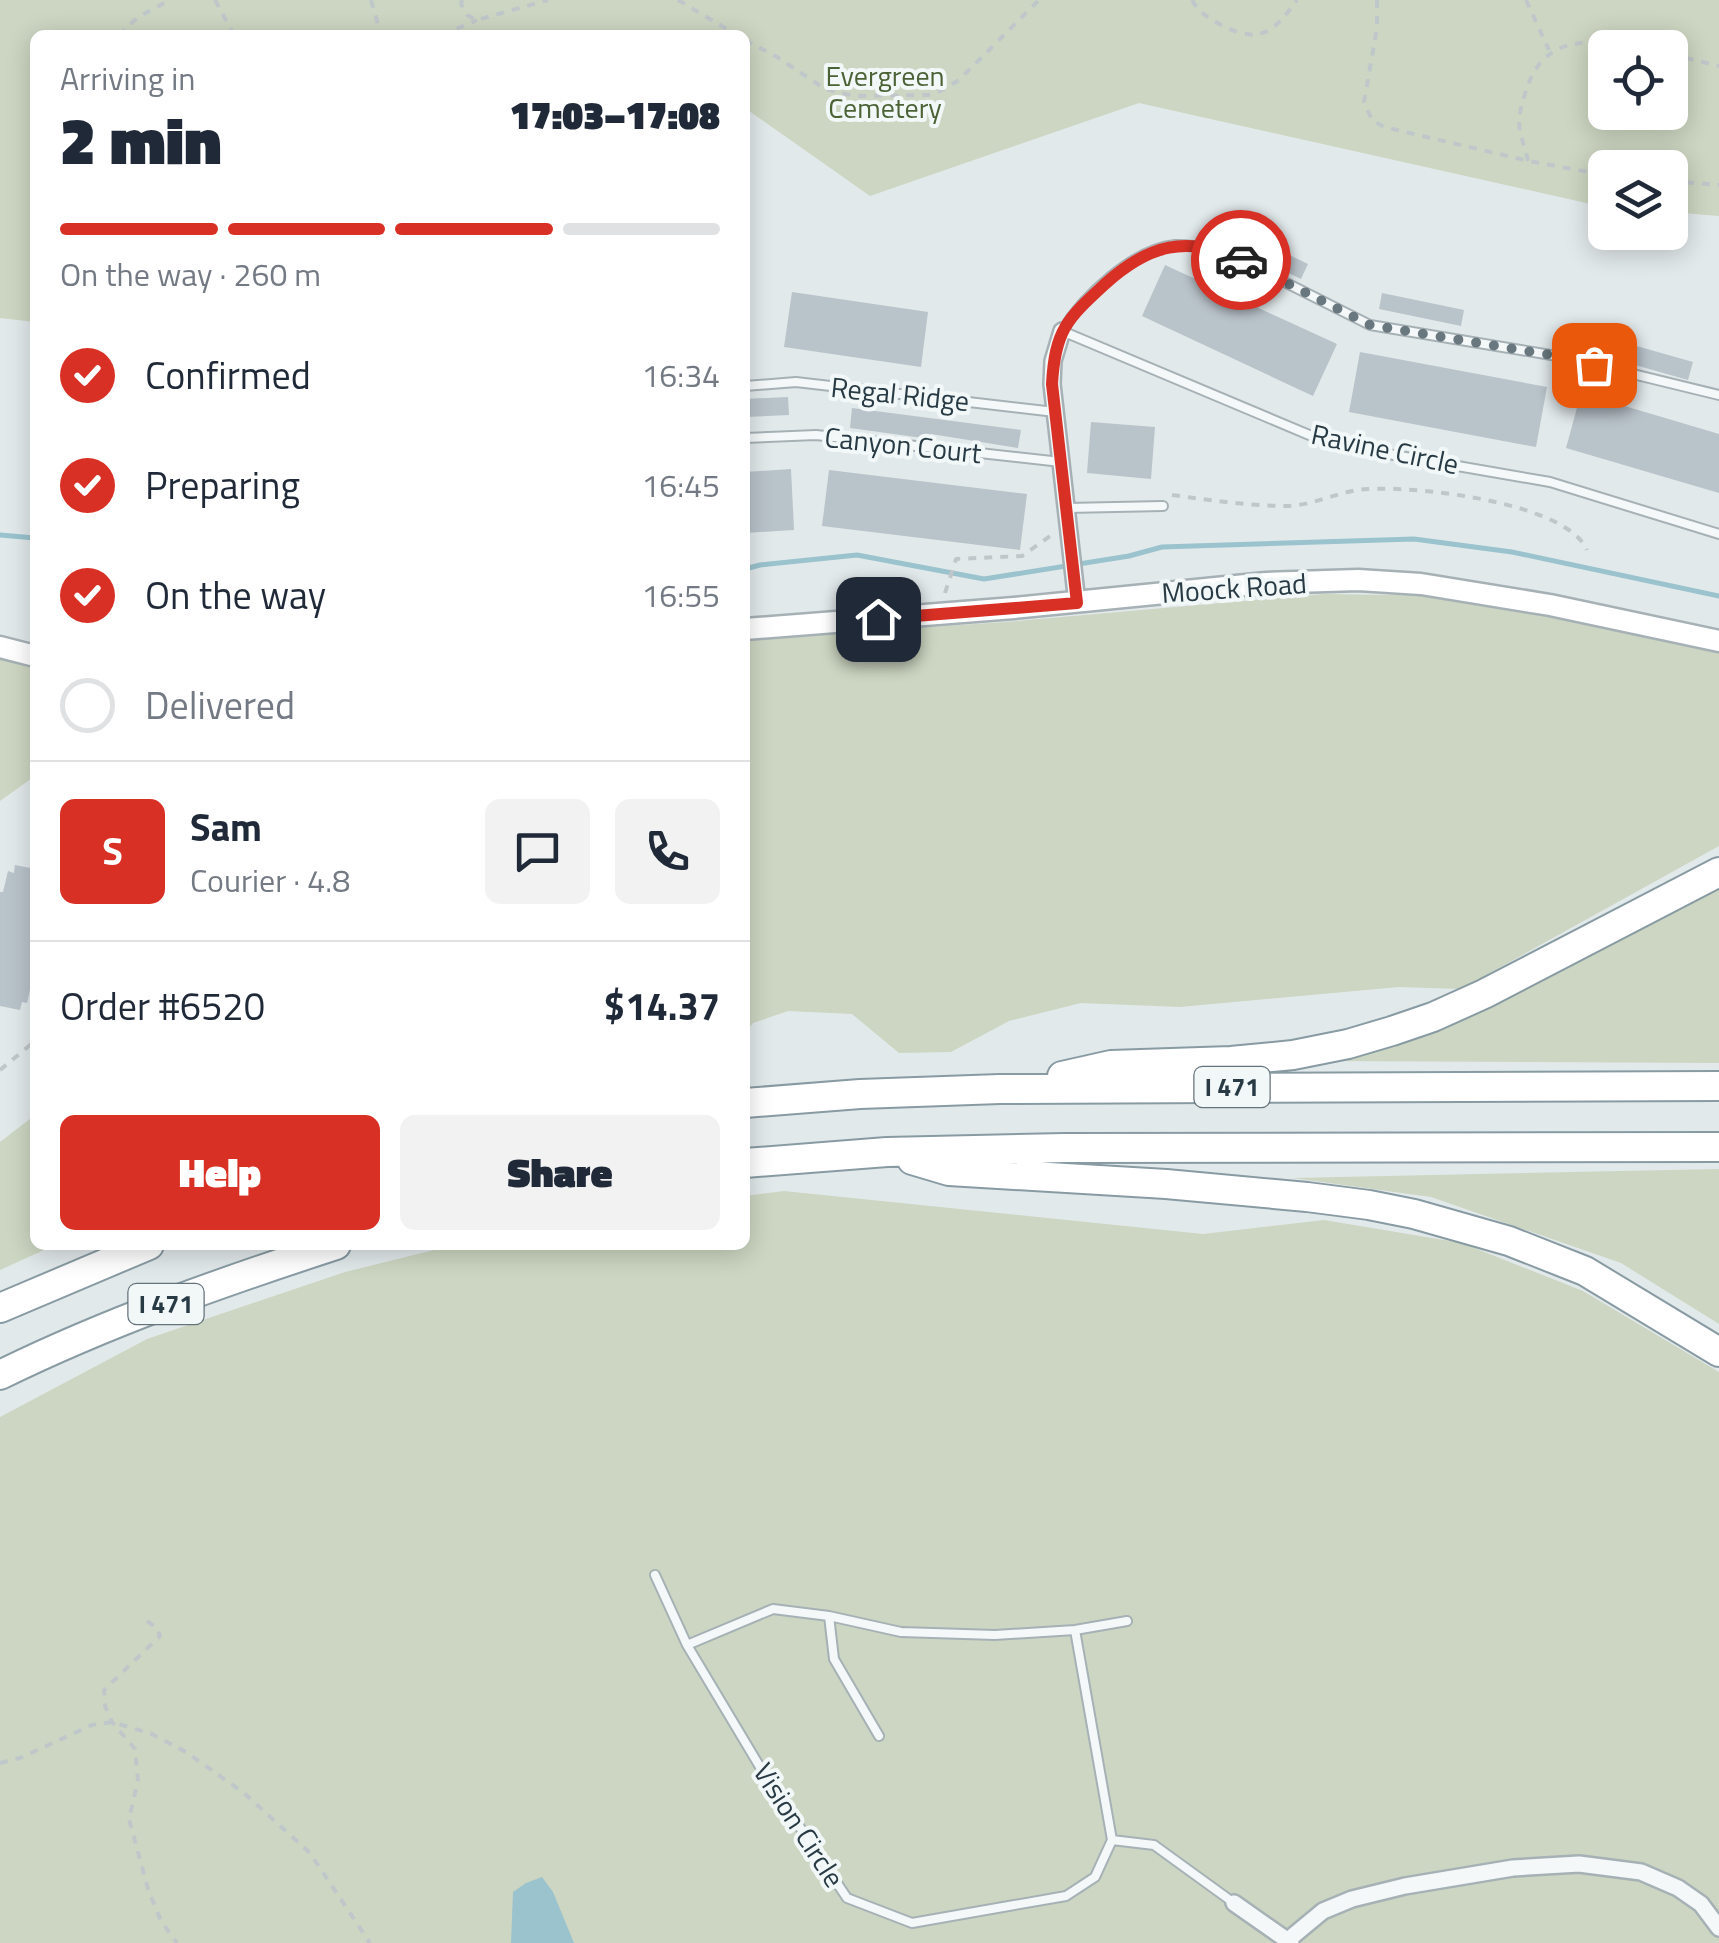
<!DOCTYPE html>
<meta charset="utf-8">
<style>
:root{--surface:#fff;--page:#f2f2f3;--text:#1f2937;--muted:#747a83;--line:#e0e1e3;--accent:#d93025}
body{margin:0;font-family:"Titillium Web",sans-serif;background:var(--page);color:var(--text);height:100vh;display:flex;flex-direction:column;font-size:38px;white-space:nowrap}
*{box-sizing:border-box;margin:0}
p{font-size:32px;color:var(--muted)}
.icon{flex:none;width:55px;height:55px;fill:none;stroke:currentColor;stroke-width:2;stroke-linecap:round;stroke-linejoin:round}
.map{position:relative;flex:1;overflow:hidden}
.panel{position:absolute;left:30px;top:30px;width:720px;height:1220px;display:flex;flex-direction:column;background:var(--surface);border-radius:15px;box-shadow:0 5px 25px #0003}
.panel>*{flex:none}
.tools{position:absolute;left:1588px;top:30px;display:grid;gap:20px}
.tools a{display:grid;place-items:center;width:100px;height:100px;border-radius:15px;background:var(--surface);box-shadow:0 5px 25px #0003;font-size:50px}
.pin{position:absolute;display:grid;place-items:center;width:85px;height:85px;color:#fff;margin:-42px;border-radius:20px;box-shadow:0 5px 15px #0006}
.courier{position:absolute;display:grid;place-items:center;width:100px;height:100px;margin:-50px;border:8px solid #d93025;border-radius:50%;background:#fff;color:#222;box-shadow:0 2px 12px #0007}
.head em{font-style:normal;font-weight:800}
.head div{display:flex;flex-direction:column-reverse}
.head{display:flex;align-items:center;justify-content:space-between;height:170px;padding:0 30px}
h1{font-size:65px;font-weight:800;line-height:75px}
.bar{display:grid;grid-template-columns:repeat(4,1fr);gap:15px 10px;align-content:center;height:120px;padding:0 30px}
.bar i{height:12px;border-radius:8px;background:var(--line)}
.bar .active{background:var(--accent)}
.bar p{grid-column:span 4}
.line{display:flex;align-items:center;gap:25px;padding:0 30px;border-top:2px solid var(--line)}
.line div{flex:1}
.round{display:grid;place-items:center;flex:none;width:105px;height:105px;border-radius:15px;background:var(--page)}
ol{padding:0 30px;list-style:none}
li{display:flex;align-items:center;gap:30px;height:110px}
li p{margin-inline-start:auto}
li .icon{padding:10px;border-radius:50%;background:var(--accent);color:#fff;stroke-width:4}
li:last-child{color:var(--muted)}
li i{width:55px;height:55px;border:5px solid var(--line);border-radius:50%}
.action{display:flex;gap:20px;margin-top:auto;padding:20px 30px}
.action a{flex:1;height:115px;border-radius:15px;background:var(--accent);color:#fff;font-size:40px;font-weight:800;line-height:115px;text-align:center}
.action a+a{background:var(--page);color:var(--text)}
.map>svg:first-child{display:block}
</style>
<div class="map">
<svg width="1719" height="1943" viewBox="0 0 1719 1943">
<rect width="100%" height="100%" fill="#e2e9eb"/>
<path fill="#cdd6c2" fill-rule="evenodd" d="M0,0H1719V216L1670,212V168H1605V206L1595,205L1139,103L870,196L745,108V35H35V322L0,318ZM1605,48H1670V112H1605Z
M1324,594L1454,596L1719,651V846L1461,989L1399,987L1180,1007L1081,1003L1009,1021L951,1052L899,1053L852,1014L788,1011L753,1023L745,1034V639L1006,622Z
M0,658L35,669V776L0,801Z
M1719,887V1063L1326,1061L1417,1038Z
M35,1115V1245H55L0,1270V1142Z
M1719,1169V1324L1621,1263L1431,1197L1292,1178Z
M784,1191L1203,1234L1324,1220L1462,1243L1583,1291L1719,1372V1943H0V1417L147,1339L345,1272L454,1245H745V1196Z"/>
<path fill="#9ac3ce" d="M542,1877L553,1892L574,1943H511L513,1892L526,1883Z"/>
<g fill="none" stroke-linecap="round" stroke-linejoin="round">
<path stroke="#9ac3ce" stroke-width="5" d="M0,535L35,538
M745,569L760,565L857,555L984,579L1129,556L1162,547L1414,539L1512,552L1719,596"/>
</g>
<path fill="#b9c3ca" d="M1229,226L1308,264L1301,279L1222,241Z
M1165,265L1337,344L1313,396L1142,316Z
M792,292L928,312L921,367L784,347Z
M1382,293L1464,310L1461,326L1379,309Z
M1612,339L1693,362L1688,380L1607,357Z
M1360,352L1547,387L1536,447L1349,412Z
M1581,393L1719,434V493L1566,448Z
M788,397L789,415L745,417V399Z
M852,408L1021,430L1018,448L931,434L930,439L850,428Z
M1091,422L1155,427L1151,479L1087,473Z
M791,469L794,530L745,533V472Z
M829,470L1027,494L1020,550L822,526Z
M15,865L35,869V982L32,981L27,1003L22,1002L20,1010L0,1006V892H3L8,871L14,873Z"/>
<g fill="none" stroke-linecap="round" stroke-linejoin="round">
<defs>
<path id="lane" d="M745,386L796,382L1055,412
M1719,395L1563,357L1370,325L1223,251C1207,248 1191,244 1175,245C1133,249 1083,297 1062,331L1314,437L1342,446L1550,482L1719,534
M745,438L816,435L1061,462
M1067,508L1163,506
M655,1575L687,1645L763,1772L847,1898L912,1923L1066,1896L1095,1877L1112,1840L1154,1845L1234,1903
M829,1616L834,1659L879,1736
M1075,1630L1127,1621
M687,1645L773,1609L829,1616L901,1632L995,1635L1075,1630L1112,1840"/>
<path id="street" d="M1062,331L1053,361L1052,384L1077,603
M1234,1903L1291,1943
M1288,1940L1323,1911L1352,1899L1405,1886L1513,1868L1579,1864L1641,1872L1678,1888L1701,1904L1719,1928"/>
<path id="secondary" d="M745,629L1014,608L1266,583L1358,580L1421,584L1550,605L1719,641
M0,647L35,656"/>
<path id="highway" d="M1062,1076L1111,1065L1231,1061L1293,1055L1348,1044L1392,1031L1433,1017L1484,994L1719,872
M745,1103L860,1094L1000,1089L1719,1086
M912,1160L949,1171L1166,1184L1307,1197L1369,1205L1414,1214L1509,1241L1585,1271L1719,1352
M745,1163L887,1152L1065,1148L1719,1147
M0,1308L149,1245
M0,1375C108,1322 222,1282 336,1245"/>
</defs>
<use href="#lane" stroke="#a6b1b6" stroke-width="12"/>
<use href="#street" stroke="#a6b1b6" stroke-width="20"/>
<use href="#secondary" stroke="#a6b1b6" stroke-width="25"/>
<use href="#highway" stroke="#889ba3" stroke-width="32"/>
<path stroke="#c0c7ca" stroke-width="4" stroke-dasharray="8 8" stroke-linecap="butt" d="M215,0L234,35
M371,0L381,35
M462,0L461,4L467,15L477,20L548,0
M678,0L737,35
M1192,0C1199,13 1210,19 1223,26C1262,45 1274,31 1297,0
M1377,0V28L1364,102L1372,120L1384,127L1529,161L1605,175
M1526,0L1549,50
M119,35L138,17L170,0
M442,35L477,20
M745,40L777,57L825,89L854,96L928,95L940,91L959,80L1039,0
M1670,54L1719,66
M1528,161C1526,151 1522,141 1520,131C1517,116 1523,99 1528,85C1546,34 1595,39 1640,48
M1670,181L1719,185
M1172,495C1210,500 1248,506 1286,506C1314,506 1340,490 1368,489C1417,486 1566,502 1587,550
M945,593L956,559L1022,556L1053,534
M0,1070L35,1041
M147,1621L157,1628L160,1636L104,1690L105,1706L112,1722L135,1749L138,1780L129,1819L148,1889L161,1921L177,1943
M0,1763L20,1758L92,1725L112,1722L152,1734L186,1752L244,1793L310,1853L370,1943"/>
<use href="#lane" stroke="#f5f8f9" stroke-width="8"/>
<use href="#street" stroke="#f5f8f9" stroke-width="15"/>
<use href="#secondary" stroke="#fff" stroke-width="20"/>
<use href="#highway" stroke="#fff" stroke-width="28"/>
</g>
<g fill="none" stroke-linecap="round" stroke-linejoin="round">
<path stroke="#69787f" stroke-width="10" stroke-dasharray="0 18" d="M1241,260L1370,325L1563,357L1594,365"/>
<path stroke="#d93025" stroke-width="12" d="M878,619L1077,603L1052,384C1055,330 1067,319 1105,284C1148,245 1187,234 1241,260"/>
</g>
<g text-anchor="middle" stroke-width="8" stroke-linejoin="round" paint-order="stroke">
<g fill="#f2f7f8" stroke="#65737b" stroke-width="2.5">
<rect x="1194.5" y="1067" width="75" height="40" rx="8"/>
<rect x="128.5" y="1284" width="75" height="40" rx="8"/>
</g>
<g font-size="25" font-weight="bold" fill="#283b45">
<text x="1232" y="1096">I 471</text>
<text x="166" y="1313">I 471</text>
</g>
<g font-size="28" fill="#4b6235" stroke="#f2f7f8">
<text x="885" y="86">Evergreen<tspan x="885" dy="32">Cemetery</tspan></text>
</g>
<g font-size="28" fill="#283b45" stroke="#f2f7f8">
<text transform="translate(900 394) rotate(6)" y="10">Regal Ridge</text>
<text transform="translate(903 445) rotate(6)" y="10">Canyon Court</text>
<text transform="translate(1385 449) rotate(12)" y="10">Ravine Circle</text>
<text transform="translate(1234 588) rotate(-4)" y="10">Moock Road</text>
<text transform="translate(799 1825) rotate(57)" y="10">Vision Circle</text>
</g>
</g>
</svg>
<div class="tools">
<a><svg class="icon" aria-label="locate" viewBox="0 0 24 24"><circle cx="12" cy="12" r="6"/><path d="M12 2v4M12 18v4M2 12h4M18 12h4"/></svg></a>
<a><svg class="icon" aria-label="layers" viewBox="0 0 24 24"><path d="M12 4l9 5-9 5-9-5zM3 14l9 5 9-5"/></svg></a>
</div>
<div class="pin" style="left:1594px;top:365px;background:#ea580c"><svg class="icon" aria-label="bag" viewBox="0 0 24 24"><path d="M5 8h14l-1 12H6zM9 8a3 3 0 0 1 6 0"/></svg></div>
<div class="pin" style="left:878px;top:619px;background:#1f2937"><svg class="icon" aria-label="home" viewBox="0 0 24 24"><path d="M3 11l9-7 9 7M6 9v11h12V9"/></svg></div>
<div class="courier" style="left:1241px;top:260px"><svg class="icon" aria-label="car" viewBox="0 0 24 24"><path d="M5 17H2v-5l4-1 3-4h7l3 4 3 1v5h-3M9 17h6M6 11h13"/><circle cx="7" cy="17" r="2"/><circle cx="17" cy="17" r="2"/></svg></div>
<section class="panel">
<div class="head"><div><h1>2 min</h1><p>Arriving in</p></div><em>17:03–17:08</em></div>
<div class="bar"><i class="active"></i><i class="active"></i><i class="active"></i><i></i><p>On the way · 260 m</p></div>
<ol>
<li><svg class="icon" aria-label="check" viewBox="0 0 24 24"><path d="M5 12l5 5 9-10"/></svg>Confirmed<p>16:34</p></li>
<li><svg class="icon" aria-label="check" viewBox="0 0 24 24"><path d="M5 12l5 5 9-10"/></svg>Preparing<p>16:45</p></li>
<li><svg class="icon" aria-label="check" viewBox="0 0 24 24"><path d="M5 12l5 5 9-10"/></svg>On the way<p>16:55</p></li>
<li><i></i>Delivered</li>
</ol>
<div class="line" style="height:180px"><b class="round" style="background:var(--accent);color:#fff">S</b><div><b>Sam</b><p>Courier · 4.8</p></div><a class="round"><svg class="icon" aria-label="chat" viewBox="0 0 24 24"><path d="M4 5h16v11H9l-5 4z"/></svg></a><a class="round"><svg class="icon" aria-label="phone" viewBox="0 0 24 24"><path d="M5 4h4l2 5-3 2q2 4 5 5l2-3 5 2v4C11 20 4 13 5 4z"/></svg></a></div>
<div class="line" style="height:130px"><div>Order #6520</div><b>$14.37</b></div>
<div class="action"><a>Help</a><a>Share</a></div>
</section>
</div>
